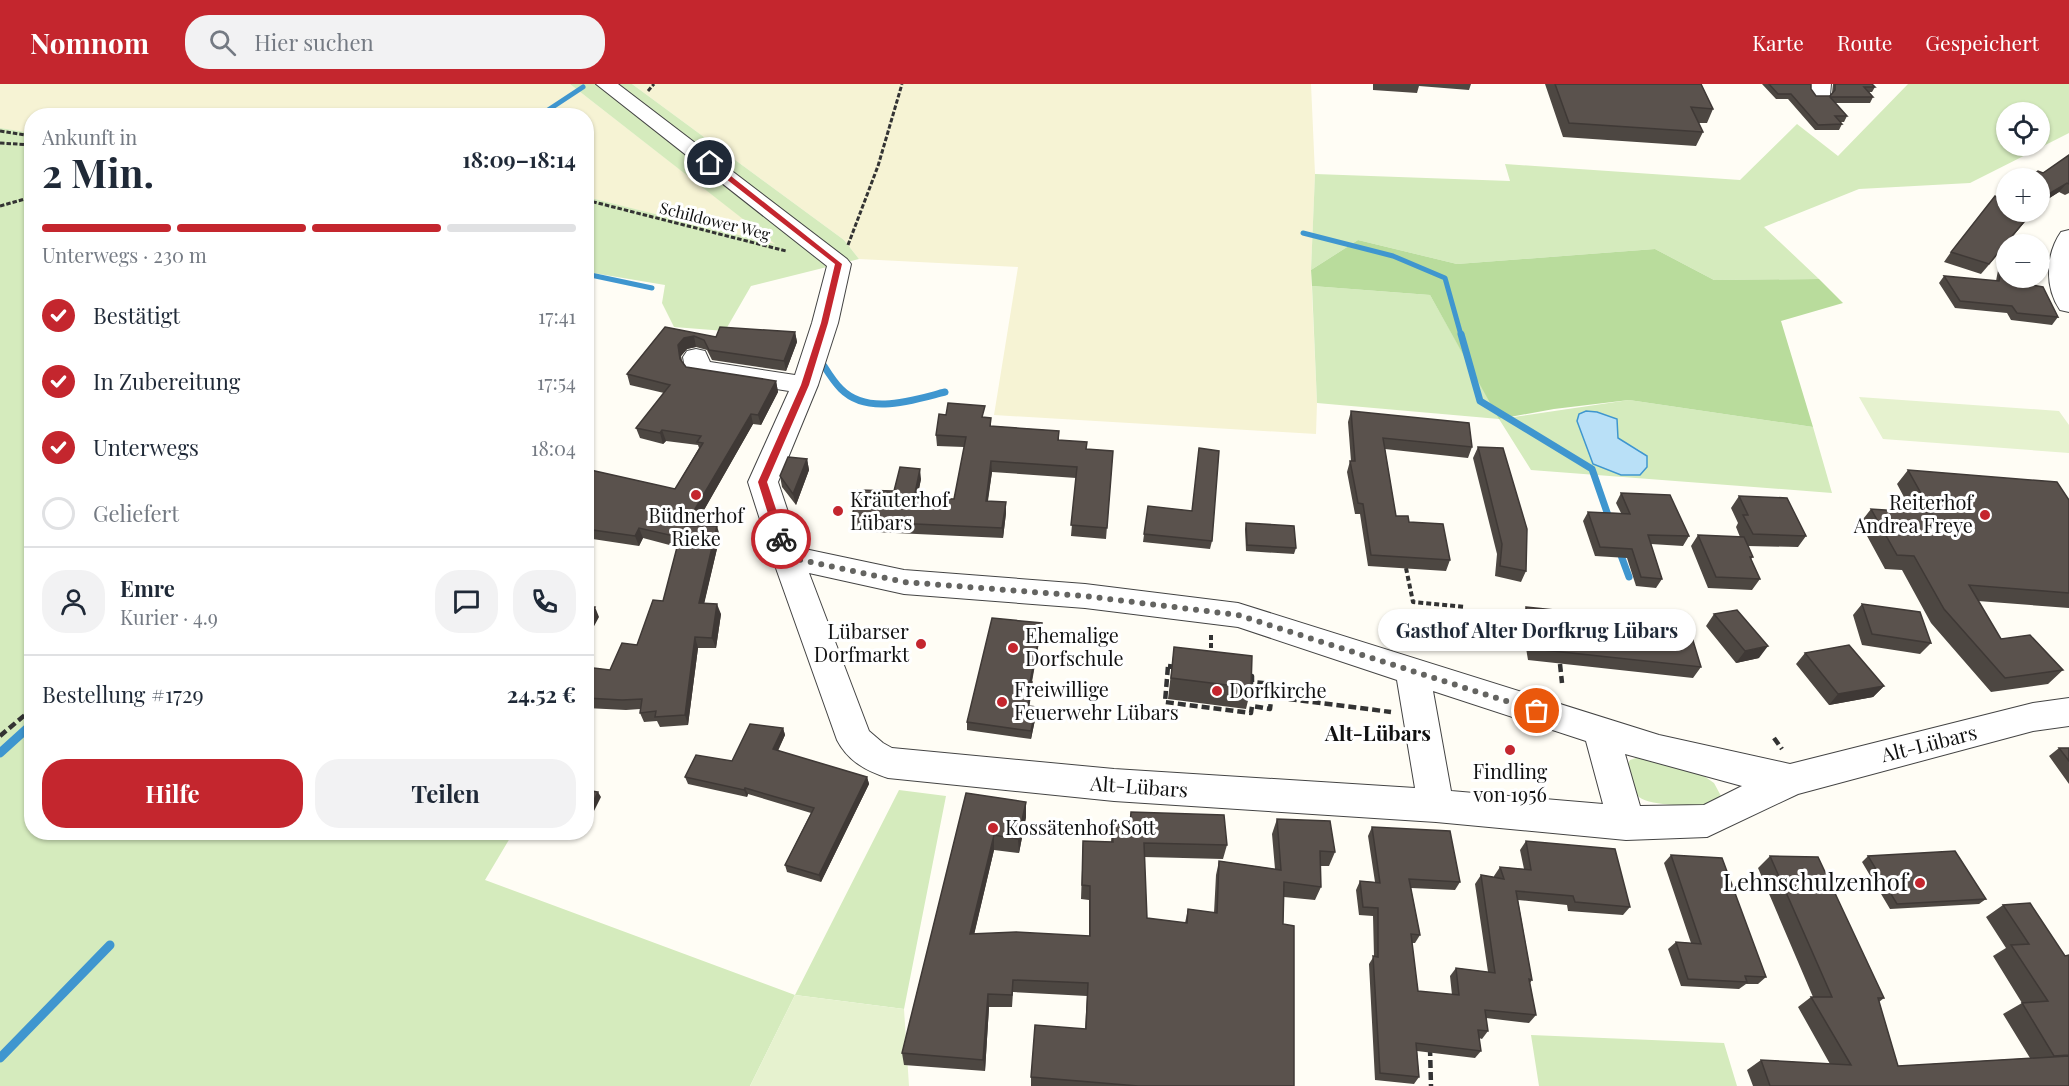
<!DOCTYPE html>
<html lang="de">
<meta charset="utf-8">
<style>
:root{--surface:#fff;--page:#f2f2f3;--text:#1f2937;--muted:#747a83;--line:#e0e1e3;--accent:#c4262e}
body{margin:0;font-family:"Playfair Display",serif;background:var(--page);color:var(--text);height:100vh;display:flex;flex-direction:column;font-size:22px;white-space:nowrap}
*{box-sizing:border-box;margin:0}
p{font-size:20px;color:var(--muted)}
.icon{flex:none;width:33px;height:33px;fill:none;stroke:currentColor;stroke-width:2;stroke-linecap:round;stroke-linejoin:round}
.map{position:relative;flex:1;overflow:hidden}
.sheet{position:absolute;left:24px;top:24px;width:570px;height:732px;display:flex;flex-direction:column;background:var(--surface);border-radius:24px;box-shadow:0 2px 4px #0004}
.sheet>*{flex:none}
.tools{position:absolute;left:1996px;top:18px;display:grid;gap:12px}
.tools a{display:grid;place-items:center;width:54px;height:54px;border-radius:50%;background:var(--surface);box-shadow:0 2px 4px #0004;font-size:30px}
.pin{position:absolute;display:grid;place-items:center;width:51px;height:51px;color:#fff;margin:-26px;border:3px solid #fff;border-radius:50%;box-shadow:0 2px 6px #0007}
.courier{position:absolute;display:grid;place-items:center;width:60px;height:60px;margin:-30px;border:4px solid #c4262e;border-radius:50%;background:#fff;color:#222;box-shadow:0 2px 8px #0007}
.bubble{position:absolute;height:42px;border-radius:21px;background:var(--surface);box-shadow:0 2px 4px #0004;font-size:20px;font-weight:700;line-height:42px;text-align:center}
.summary em{font-style:normal;font-weight:700}
.summary div{display:flex;flex-direction:column-reverse}
.summary{display:flex;align-items:center;justify-content:space-between;height:102px;padding:0 18px}
h1{font-size:39px;font-weight:700;line-height:45px}
.bar{display:grid;grid-template-columns:repeat(4,1fr);gap:9px 6px;align-content:center;height:72px;padding:0 18px}
.bar i{height:8px;border-radius:4px;background:var(--line)}
.bar .on{background:var(--accent)}
.bar p{grid-column:span 4}
.line{display:flex;align-items:center;gap:15px;padding:0 18px;border-top:2px solid var(--line)}
.line div{flex:1}
.round{display:grid;place-items:center;flex:none;width:63px;height:63px;border-radius:24px;background:var(--page)}
ol{padding:0 18px;list-style:none}
li{display:flex;align-items:center;gap:18px;height:66px}
li p{margin-inline-start:auto}
li .icon{padding:6px;border-radius:50%;background:var(--accent);color:#fff;stroke-width:4}
li:last-child{color:var(--muted)}
li i{width:33px;height:33px;border:3px solid var(--line);border-radius:50%}
.cta{display:flex;gap:12px;margin-top:auto;padding:12px 18px}
.cta a{flex:1;height:69px;border-radius:24px;background:var(--accent);color:#fff;font-size:24px;font-weight:700;line-height:69px;text-align:center}
.cta a+a{background:var(--page);color:var(--text)}
header{display:flex;align-items:center;gap:36px;box-sizing:border-box;height:84px;padding:0 30px;background:var(--accent);color:#fff}
header strong{font-size:28px}
nav{display:flex;gap:33px;margin-inline-start:auto;font-size:21px}
.search{width:420px;height:54px;background:var(--page);display:flex;align-items:center;gap:15px;box-sizing:border-box;padding:0 21px;border-radius:24px;color:var(--muted);font-size:22px}
.map>svg:first-child{display:block}
</style>
<header>
<strong>Nomnom</strong>
<div class="search"><svg class="icon" aria-label="search" viewBox="0 0 24 24"><circle cx="10" cy="10" r="6"/><path d="M15 15l6 6"/></svg>Hier suchen</div>
<nav><a>Karte</a><a>Route</a><a>Gespeichert</a></nav>
</header>
<div class="map">
<svg width="2069" height="1002" viewBox="0 0 2069 1002">
<rect width="100%" height="100%" fill="#fffdf5"/>
<path fill="#f6f3d4" d="M0,0H570L777,161L587,113L586,32H32L31,49L0,44Z
M632,0H1311L1315,90L1311,186L1317,319L1316,350L994,331L1018,183L859,175L844,156Z"/>
<path fill="#d5ebbd" fill-rule="evenodd" d="M570,0H632L844,156L859,175L751,202L725,247L674,243L662,219L665,201L587,188V113L775,160Z
M1908,0H2069V49L1970,99L1859,105L1764,143L1819,195L1714,196L1655,165L1457,180L1358,156L1311,186L1315,90L1510,97L1505,80L1740,96L1797,40L1838,72ZM2007,28H2040V62H2007Z
M0,44L32,49V748L513,749L485,796L795,911L899,706L946,712L904,925L795,911L750,1002H0Z
M1312,202L1430,211L1500,335L1629,316L1813,343L1832,409L1531,386L1499,335L1317,319ZM1577,337L1618,341L1617,354L1641,367L1621,391L1594,380Z
M1642,672L1701,690L1714,699L1721,712L1719,718L1711,722C1694,721 1652,723 1639,713C1630,706 1629,693 1626,683L1630,676Z
M1531,951L1724,959L1737,1002H1539Z"/>
<path fill="#b9dc9c" d="M1358,156L1457,180L1655,165L1714,196L1819,195L1843,219L1781,237L1813,343L1629,316L1554,325L1499,335L1430,211L1312,202L1311,186Z"/>
<path fill="#e6f2cf" d="M1859,313L2059,327L2069,341V369L1883,355Z
M795,911L904,925L909,1002H750Z"/>
<path fill="#b9e0f7" stroke="#3f96cf" stroke-width="1.5" d="M1586,327L1597,328L1617,335L1618,354L1647,372V383L1640,391H1621L1593,380L1577,337L1579,330Z"/>
<g fill="none" stroke-linecap="round" stroke-linejoin="round">
<path stroke="#3f96cf" stroke-width="5" d="M539,32L583,3
M1303,149L1393,172L1445,194L1461,251
M586,190L652,204"/>
<path stroke="#3f96cf" stroke-width="7" d="M1461,250L1480,317L1592,385L1610,437
M824,282C829,290 834,298 841,305C868,332 913,316 945,308
M1619,466L1629,493"/>
<path stroke="#3f96cf" stroke-width="9" d="M0,669L32,640
M0,974L110,861"/>
<defs>
<path id="minor" d="M596,0H618L847,175L851,180L838,239L818,301L778,398L800,464L904,486L1085,500L1238,519L1659,651L1790,680L2033,619L2069,614V642L2033,647L1798,710L1707,753L1626,756L1436,738L1114,717L888,694C866,687 848,677 837,656L772,473L748,398L789,307L689,291L685,285L683,273L687,267L696,265L705,267L710,278L795,291L812,239L827,182ZM809,489L904,510L1085,524L1238,543L1397,596L1415,704L1114,685L892,664L883,659L869,647ZM1433,607L1586,657L1603,720L1451,707ZM1625,670L1742,702L1704,721L1640,722Z
M1811,0H1831L1830,11L1827,15H1813L1810,11Z
M2069,146V228L2060,226C2045,204 2045,171 2061,148Z"/>
</defs>
<use href="#minor" stroke="#444" stroke-width="2"/>
<path stroke="#333" stroke-width="3" stroke-dasharray="4.5 2" stroke-linecap="butt" d="M648,7L654,0
M0,47L32,52
M0,59L32,61
M586,116L786,167
M0,122L32,113
M848,161L878,82L902,0"/>
<path stroke="#333" stroke-width="4" stroke-dasharray="5 3" stroke-linecap="butt" d="M1406,484L1413,518L1465,523
M1211,551V571"/>
<path stroke="#333" stroke-width="4.5" stroke-dasharray="8 4" stroke-linecap="butt" d="M1560,580L1562,599
M1168,582L1252,592V598L1273,600L1270,625L1252,622L1251,629L1165,618Z
M1265,612L1391,628
M0,652L32,625
M1774,654L1782,665
M1430,964L1431,1002"/>
<use href="#minor" fill="#fff" fill-rule="evenodd"/>
</g>
<path fill="#4d4742" d="M1373,0H1471L1469,6L1419,2L1417,9L1373,6Z
M1545,0H1701L1713,25L1707,39H1699L1703,48L1696,62L1563,53Z
M1762,0H1811V5L1816,12H1830L1832,9L1833,0H1872L1875,3L1872,8H1869L1873,13L1870,19H1835L1847,32L1844,38H1840L1842,40L1839,46H1815L1788,15H1776Z
M2069,71V109L2065,111L2059,108L2040,120V94L2043,89Z
M1998,114L2007,128H2033L1981,190L1944,178L1951,168Z
M2007,159L2020,199L2058,233L2052,241L2011,236L2007,229L1955,224L1939,199L1944,192L1996,197L2002,165Z
M665,243L716,253L795,248L797,258L786,287L712,276L707,266L696,263L687,265L681,272L682,278L686,283L776,297L778,308L761,341L753,340L695,442L720,452L704,519L721,530L716,564H698L688,641L660,643L657,637L644,638L640,629V625L626,626L586,624V583L610,586L637,561L663,517L677,463L643,454L639,462L586,454V385L675,405L699,364L698,361L666,357L663,360L640,354L636,344L664,309L630,301L627,290Z
M1351,327L1472,363L1468,374L1385,365L1396,432L1409,438L1450,476L1446,487L1368,482L1360,430H1355L1347,388L1350,377H1351L1348,338Z
M985,334H991V342L1059,347V356L1087,365L1113,367L1106,455L1071,452L1076,394L992,388L988,417L1006,429L1003,454L852,447L851,437L894,407L921,395L917,414L954,415L964,363L937,362L936,351Z
M1478,363L1526,487L1521,498L1495,492L1497,470L1473,374Z
M807,375L809,386L796,421L782,403L780,392Z
M1908,386L2069,416V524L1978,517L2001,555L2063,586L2048,600L1991,608L1931,539L1902,486L1885,485L1860,439L1871,425L1912,428L1897,400Z
M1621,409L1689,452L1683,462L1651,460L1662,495L1656,504L1636,502L1627,474L1595,472L1583,437L1588,428L1621,429L1616,419Z
M1739,412L1806,452L1798,463L1748,462L1753,473L1751,475L1760,495L1752,506L1708,504L1691,462L1698,451L1740,453L1736,443L1738,439L1731,424Z
M1148,422L1212,457L1210,465L1143,458Z
M1246,439L1296,464L1294,470L1246,467L1245,445Z
M1862,520L1931,559L1920,570L1862,561L1853,531Z
M1526,523L1701,583L1693,594L1528,576L1521,534Z
M1714,530L1759,574L1736,579L1706,542Z
M1042,539L1041,547L1032,598V606L1029,622L1036,631L1031,655L967,646V638Z
M1174,563L1251,604L1246,625L1168,615Z
M1805,569L1884,602L1873,613L1829,621L1796,580Z
M783,644L785,651L778,667L867,693L869,700L821,798L787,788L785,781L811,729L748,710L747,713L688,700L685,693L732,677Z
M2059,664H2069V700L2049,672Z
M966,709L1026,718V733L1019,769L994,766L974,850L1089,852V816L1081,815L1083,757L1111,758L1112,740L1129,741L1131,728L1227,761L1223,775L1144,773L1147,834L1185,839L1188,825L1214,829L1216,791L1219,777L1275,785L1272,750L1277,735L1335,768L1329,782H1320L1321,803L1315,816L1284,813L1283,840L1294,1002H1031V993L1085,945L1087,912L1013,908L1012,923H989L985,987L904,981L902,969Z
M1372,743L1460,798L1455,806L1411,804L1420,851L1415,859H1412L1418,907L1452,911L1450,892L1456,884L1488,888L1475,800L1481,791L1494,793V792L1500,783L1524,785L1520,766L1526,757L1630,823L1623,831L1568,827L1567,821L1518,816L1532,896L1530,899L1536,931L1529,939L1486,934L1488,947L1482,955L1479,954L1481,967L1475,974L1417,967L1419,993L1414,1000L1375,996L1369,880L1374,872L1373,832L1359,831L1356,806L1360,797L1375,798L1368,752Z
M1671,771L1766,893L1758,900H1746L1739,905L1681,902L1668,865L1676,858L1691,859L1664,779Z
M1770,772L1884,914L1879,918L1898,982L2030,974L2003,930L2022,919L1993,872L2006,864L1986,833L2003,821L2065,872L2069,871V1002H1753L1747,986L1761,976L1830,980L1798,923L1811,913H1813L1758,784Z
M1868,772L1986,815L1979,820L1890,825L1862,778Z"/>
<path fill="#3f3936" d="M2067,99L2059,108L2040,120V117L2045,112Z
M2032,128H2033L1981,190L1989,180Z
M795,248L797,258L786,287L784,277Z
M694,252L696,263L687,265L681,272L683,285L680,275L678,261L684,254Z
M776,297L778,308L761,341L758,331Z
M751,330L753,340L689,452L685,442Z
M662,346L666,357L663,360L660,349Z
M807,375L809,386L796,421L793,410Z
M991,377L992,388L986,427V417Z
M920,385L921,395L915,424L914,414Z
M1006,418V429L1003,454L1002,444Z
M717,442L720,452L702,529L699,519Z
M639,444L643,454L639,462L635,452Z
M717,520L721,530L716,564L712,554Z
M595,523L599,533L586,557V538Z
M1042,539L1041,547L1030,606V598Z
M695,553L698,564L688,641L685,631Z
M1768,562L1759,574L1736,579L1745,567Z
M1032,598V606L1028,630V622Z
M1884,602L1873,613L1829,621L1838,610Z
M1036,623V631L1031,655V647Z
M783,644L785,651L775,672L773,665Z
M867,693L869,700L821,798L819,791Z
M745,704L748,710L747,713L744,706Z
M598,708L601,713L587,741L586,732Z
M1026,718V733L1019,769L1018,755Z
M994,751V766L971,864L970,850Z
M988,910L989,923L985,987L983,976Z"/>
<path fill="#5a524d" stroke="#3f3936" stroke-width="1.5" d="M1555,0H1701L1713,25L1691,23L1703,48L1569,39Z
M1769,0H1811V5L1816,12H1830L1835,6V0H1872L1875,3H1864L1873,13H1830L1847,32H1835L1842,40L1818,41L1791,10H1778Z
M2069,71V100L2067,99L2045,112L2040,117V94H2027L2038,87L2043,89Z
M2007,105V128H2032L1989,180L1951,168L1995,112L1998,114Z
M2007,159V194H2018L2020,199L2043,203L2058,233L2017,229L2012,222L1960,217L1944,192L1999,197Z
M665,243L716,253L720,243L795,248L784,277L709,266L704,256L694,252L684,254L678,261L680,275L686,283L776,297L758,331L751,330L685,442H717L699,519L717,520L712,554L695,553L685,631L655,633L656,627L640,629L642,615L622,616L586,614V583L610,586L622,559L637,561L653,516L663,517L681,448L678,453L639,444L635,452L586,445V413L589,409L586,408V385L675,405L703,359L697,358L701,352L662,346L660,349L636,344L670,301L627,290Z
M948,319L985,322L982,333L991,334L990,342L1059,347L1058,356L1087,358L1086,365L1113,367L1107,444L1071,441L1077,383L991,377L986,417L1006,418L1002,444L851,437L858,406L894,407L900,383L920,385L914,414L954,415L966,353L936,351L939,330L946,331Z
M1351,327L1469,339L1472,363L1383,354L1396,432H1408L1409,438L1443,440L1450,476L1371,471L1363,420L1358,419L1350,377H1355Z
M1478,363L1503,364L1527,445L1526,487L1500,482L1502,460Z
M1199,364L1219,367L1212,457L1144,450L1148,422L1192,427Z
M788,373L807,375L793,410L780,392Z
M1908,386L2057,398L2069,416V509L1969,501L2001,555L2030,551L2063,586L2005,594L1944,525L1914,472L1897,471L1871,425L1932,429Z
M1621,409L1670,411L1689,452L1648,451L1662,495L1641,493L1632,465L1600,463L1588,428L1630,430Z
M1739,412L1787,414L1806,452L1753,450L1743,431H1748Z
M1246,439L1294,442L1296,464L1247,461Z
M1698,451L1744,453L1753,473H1750L1760,495L1716,493Z
M1862,520L1920,528L1931,559L1872,550Z
M586,522L595,523L586,538Z
M1526,523L1688,540L1701,583L1534,565Z
M1737,526L1768,562L1745,567L1714,530Z
M992,534L1042,539L1030,598H1032L1028,622L1036,623L1031,647L967,638Z
M1849,561L1884,602L1838,610L1805,569Z
M1174,563L1252,572L1251,604L1171,594Z
M750,640L783,644L773,665L867,693L819,791L785,781L814,724L745,704L744,706L685,693L696,671L732,677Z
M2059,664H2069V677Z
M586,706L598,708L586,732Z
M966,709L1026,718L1018,755L994,751L970,850L1016,848L1090,852V802L1082,801L1083,757L1113,758L1112,740L1130,741L1131,728L1224,731L1227,761L1144,759L1147,834L1187,839L1188,825L1217,829L1219,777L1281,786L1277,735L1330,737L1335,768L1320,767L1321,803L1284,798L1283,840L1294,842V1002H1138L1031,993L1035,941L1086,945L1088,899L1013,896L1012,911L988,910L983,976L902,969Z
M1372,743L1450,747L1460,798L1409,795L1420,851L1411,850L1418,907L1459,911L1456,884L1495,889L1481,791L1504,795L1500,783L1531,786L1526,757L1615,765L1630,823L1575,818L1573,812L1516,807L1532,896L1529,895L1536,931L1485,926L1488,947L1478,946L1481,967L1416,959L1419,993L1380,989L1373,872L1378,873V824L1363,823L1360,797L1380,799Z
M1955,767L1986,815L1897,820L1868,772Z
M1671,771L1722,774L1766,893L1745,892L1747,898L1688,895L1676,858L1701,860Z
M1770,772L1818,773L1884,914H1878L1898,982L2069,972V1002H1770L1761,976L1851,981L1811,913H1832Z
M2030,819L2065,872L2069,871V971L2054,972L2022,919L2048,917L2011,861L2029,860L2003,821Z"/>
<path fill="#c4262e" d="M707,77H712L842,180L828,239L809,301L767,398L786,455L781,459L776,455L758,398L801,301L821,239L835,180L707,80Z"/>
<g fill="none" stroke-linecap="round" stroke-linejoin="round">
<path stroke="#646461" stroke-width="6" stroke-dasharray="0 10.8" d="M781,455L787,473L904,498L1085,512L1238,531L1537,627"/>
</g>
<g fill="#c4262e" stroke="#fff" stroke-width="2">
<circle cx="696" cy="411" r="6"/>
<circle cx="838" cy="427" r="6"/>
<circle cx="1985" cy="431" r="6"/>
<circle cx="921" cy="560" r="6"/>
<circle cx="1013" cy="564" r="6"/>
<circle cx="1217" cy="607" r="6"/>
<circle cx="1002" cy="618" r="6"/>
<circle cx="1510" cy="666" r="6"/>
<circle cx="993" cy="744" r="6"/>
<circle cx="1920" cy="799" r="6"/>
</g>
<g text-anchor="middle" stroke-width="6" stroke-linejoin="round" paint-order="stroke">
<g font-size="16" fill="#111" stroke="#fff">
<text transform="translate(715 137) rotate(14)" y="6">Schildower Weg</text>
</g>
<g font-size="20" fill="#111" stroke="#fff" text-anchor="start">
<text x="850" y="423">Kräuterhof<tspan x="850" dy="23">Lübars</tspan></text>
<text x="1973" y="426" text-anchor="end">Reiterhof<tspan x="1973" dy="23">Andrea Freye</tspan></text>
<text x="696" y="439" text-anchor="middle">Büdnerhof<tspan x="696" dy="23">Rieke</tspan></text>
<text x="909" y="555" text-anchor="end">Lübarser<tspan x="909" dy="23">Dorfmarkt</tspan></text>
<text x="1025" y="559">Ehemalige<tspan x="1025" dy="23">Dorfschule</tspan></text>
<text x="1014" y="613">Freiwillige<tspan x="1014" dy="23">Feuerwehr Lübars</tspan></text>
<text x="1229" y="614">Dorfkirche</text>
<text x="1510" y="695" text-anchor="middle">Findling<tspan x="1510" dy="23">von 1956</tspan></text>
<text x="1005" y="751">Kossätenhof Sott</text>
</g>
<g font-size="20" fill="#111" stroke="#fff">
<text transform="translate(1929 660) rotate(-14)" y="7">Alt-Lübars</text>
<text transform="translate(1139 703) rotate(4)" y="7">Alt-Lübars</text>
</g>
<g font-size="21" font-weight="bold" fill="#111" stroke="#fff">
<text x="1378" y="657">Alt-Lübars</text>
</g>
<g font-size="24" fill="#111" stroke="#fff" text-anchor="end">
<text x="1908" y="807">Lehnschulzenhof</text>
</g>
</g>
</svg>
<div class="tools">
<a><svg class="icon" aria-label="locate" viewBox="0 0 24 24"><circle cx="12" cy="12" r="6"/><path d="M12 2v4M12 18v4M2 12h4M18 12h4"/></svg></a>
<a>+</a>
<a>−</a>
</div>
<div class="pin" style="left:1537px;top:627px;background:#ea580c"><svg class="icon" aria-label="bag" viewBox="0 0 24 24"><path d="M5 8h14l-1 12H6zM9 8a3 3 0 0 1 6 0"/></svg></div>
<div class="pin" style="left:710px;top:79px;background:#1f2937"><svg class="icon" aria-label="home" viewBox="0 0 24 24"><path d="M3 11l9-7 9 7M6 9v11h12V9"/></svg></div>
<div class="courier" style="left:781px;top:455px"><svg class="icon" aria-label="bike" viewBox="0 0 24 24"><circle cx="6" cy="16" r="4"/><circle cx="18" cy="16" r="4"/><path d="M6 16l4-8h5l3 8M10 8l3 8H6M13 5h3"/></svg></div>
<div class="bubble" style="left:1378px;top:525px;width:318px">Gasthof Alter Dorfkrug Lübars</div>
<section class="sheet">
<div class="summary"><div><h1>2 Min.</h1><p>Ankunft in</p></div><em>18:09–18:14</em></div>
<div class="bar"><i class="on"></i><i class="on"></i><i class="on"></i><i></i><p>Unterwegs · 230 m</p></div>
<ol>
<li><svg class="icon" aria-label="check" viewBox="0 0 24 24"><path d="M5 12l5 5 9-10"/></svg>Bestätigt<p>17:41</p></li>
<li><svg class="icon" aria-label="check" viewBox="0 0 24 24"><path d="M5 12l5 5 9-10"/></svg>In Zubereitung<p>17:54</p></li>
<li><svg class="icon" aria-label="check" viewBox="0 0 24 24"><path d="M5 12l5 5 9-10"/></svg>Unterwegs<p>18:04</p></li>
<li><i></i>Geliefert</li>
</ol>
<div class="line" style="height:108px"><a class="round"><svg class="icon" aria-label="person" viewBox="0 0 24 24"><circle cx="12" cy="8" r="4"/><path d="M4 21q1-7 8-7t8 7"/></svg></a><div><b>Emre</b><p>Kurier · 4.9</p></div><a class="round"><svg class="icon" aria-label="chat" viewBox="0 0 24 24"><path d="M4 5h16v11H9l-5 4z"/></svg></a><a class="round"><svg class="icon" aria-label="phone" viewBox="0 0 24 24"><path d="M5 4h4l2 5-3 2q2 4 5 5l2-3 5 2v4C11 20 4 13 5 4z"/></svg></a></div>
<div class="line" style="height:78px"><div>Bestellung #1729</div><b>24.52 €</b></div>
<div class="cta"><a>Hilfe</a><a>Teilen</a></div>
</section>
</div>
